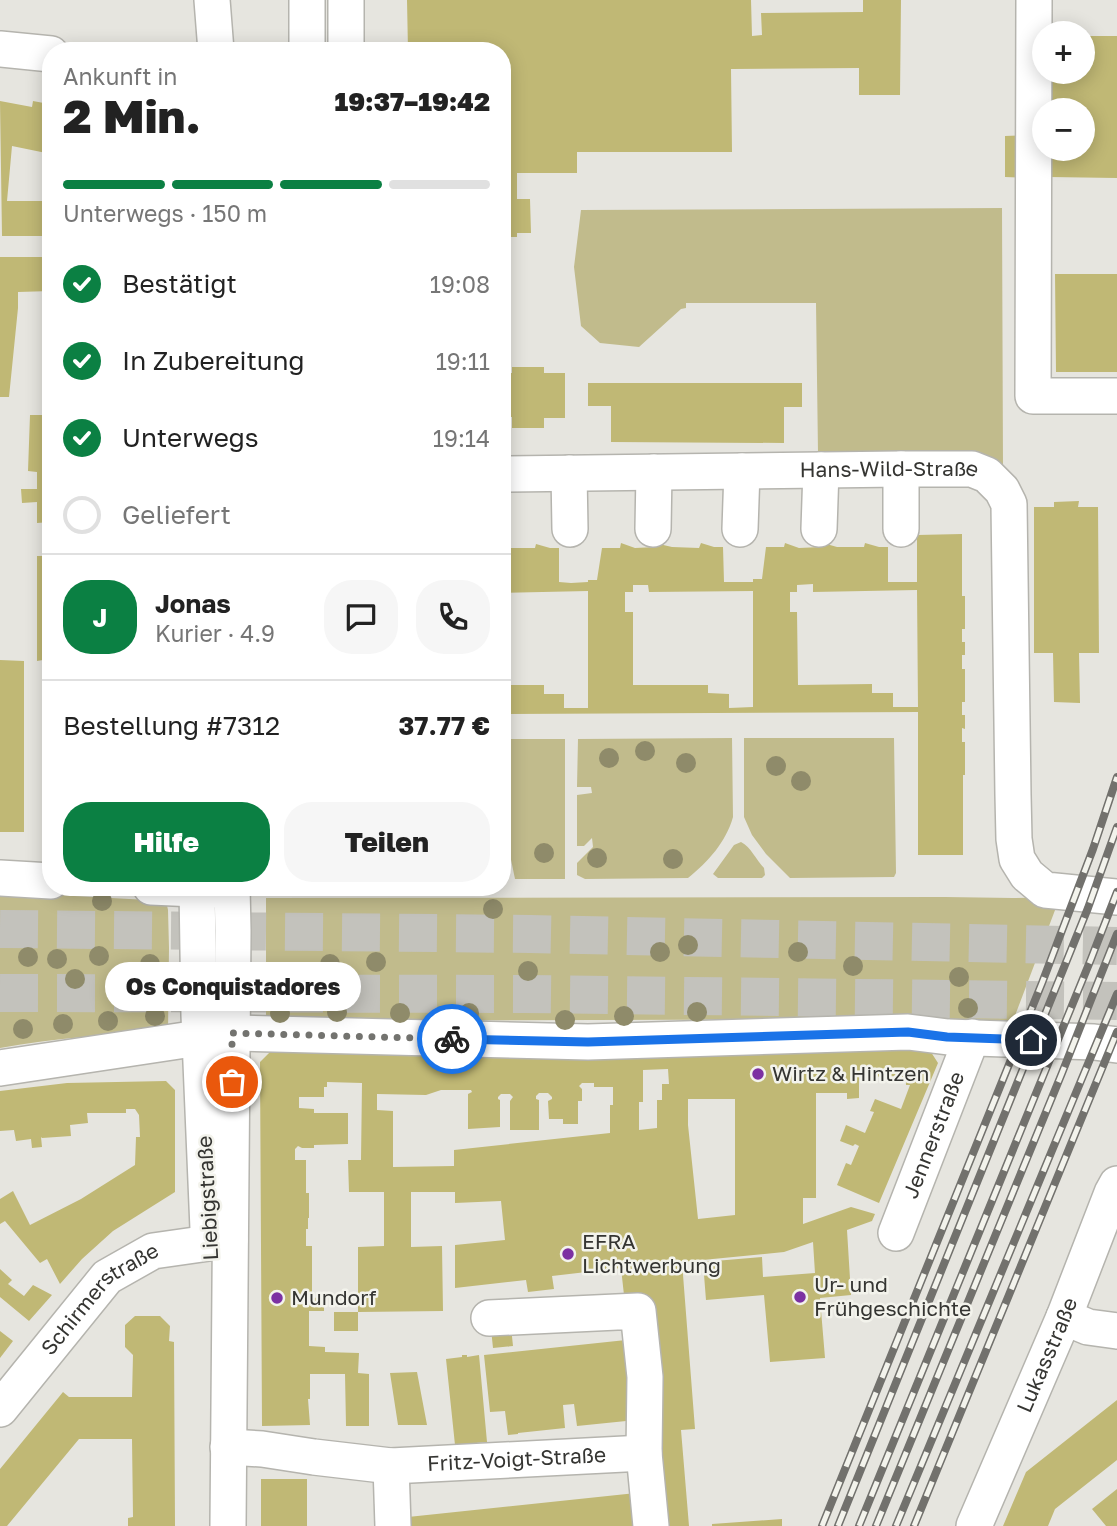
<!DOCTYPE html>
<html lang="de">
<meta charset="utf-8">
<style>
:root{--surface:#fff;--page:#f6f6f6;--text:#222;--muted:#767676;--line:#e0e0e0;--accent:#0b8043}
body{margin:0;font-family:"Golos Text",sans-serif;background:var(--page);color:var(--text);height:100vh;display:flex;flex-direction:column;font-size:26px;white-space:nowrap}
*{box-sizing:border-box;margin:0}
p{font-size:23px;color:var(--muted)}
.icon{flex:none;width:38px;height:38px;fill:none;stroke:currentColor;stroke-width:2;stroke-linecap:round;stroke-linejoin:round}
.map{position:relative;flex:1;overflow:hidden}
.panel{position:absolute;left:42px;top:42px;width:469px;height:854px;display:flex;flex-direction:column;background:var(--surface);border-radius:28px;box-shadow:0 4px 18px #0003}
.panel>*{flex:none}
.controls{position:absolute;left:1032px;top:21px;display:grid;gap:14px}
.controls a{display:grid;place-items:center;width:63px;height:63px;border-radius:50%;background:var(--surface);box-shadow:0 4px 18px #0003;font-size:35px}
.pin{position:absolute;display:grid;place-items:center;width:60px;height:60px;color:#fff;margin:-30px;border:4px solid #fff;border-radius:50%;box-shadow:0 2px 7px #0007}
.courier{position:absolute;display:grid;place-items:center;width:70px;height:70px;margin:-35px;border:5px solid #1a73e8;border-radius:50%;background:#fff;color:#222;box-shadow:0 2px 9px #0007}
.bubble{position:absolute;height:49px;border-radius:24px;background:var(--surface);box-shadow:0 4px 18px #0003;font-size:23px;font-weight:800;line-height:49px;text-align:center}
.head em{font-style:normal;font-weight:800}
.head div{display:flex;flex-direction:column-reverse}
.head{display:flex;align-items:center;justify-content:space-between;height:119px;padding:0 21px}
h1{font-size:46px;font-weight:800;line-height:52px}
.bar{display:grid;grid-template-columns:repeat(4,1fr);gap:10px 7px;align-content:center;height:84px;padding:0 21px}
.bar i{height:9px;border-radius:5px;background:var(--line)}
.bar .current{background:var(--accent)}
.bar p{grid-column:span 4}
.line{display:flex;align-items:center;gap:18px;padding:0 21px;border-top:2px solid var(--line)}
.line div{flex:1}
.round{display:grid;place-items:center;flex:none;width:74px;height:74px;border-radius:28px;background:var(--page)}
ol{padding:0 21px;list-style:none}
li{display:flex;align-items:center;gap:21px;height:77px}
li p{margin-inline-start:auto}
li .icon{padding:7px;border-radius:50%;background:var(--accent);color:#fff;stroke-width:4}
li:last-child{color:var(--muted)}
li i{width:38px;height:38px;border:4px solid var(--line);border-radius:50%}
.action{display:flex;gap:14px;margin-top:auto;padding:14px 21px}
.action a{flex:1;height:80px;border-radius:28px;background:var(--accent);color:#fff;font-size:28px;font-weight:800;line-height:80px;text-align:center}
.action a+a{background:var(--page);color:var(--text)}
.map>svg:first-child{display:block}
</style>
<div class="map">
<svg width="1117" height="1526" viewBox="0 0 1117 1526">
<rect width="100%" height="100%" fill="#e6e5df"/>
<path fill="#c1bb8c" d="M1002,208L1003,466L997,462L818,453L816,303H686V308L681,309L639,347L600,343L581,326L574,267L581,210Z
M732,738L733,817C726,842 708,862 688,878L585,879L577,875V863L593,847L592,838L584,846H577V795L592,793L591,787H577L578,739Z
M744,738H894L896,873L894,877L790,878L766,854L752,835L744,817Z
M502,739H565V879H515L509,850L502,843Z
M741,842C751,847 756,860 764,868L765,875L762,878H718L713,874L734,845Z
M0,889L19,893L166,901L168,910L169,948L168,1032C112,1034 55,1038 0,1048Z
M945,897L1013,898L1060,897L1013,1021H969L901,1019L266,1021V898Z"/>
<path fill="#c0b875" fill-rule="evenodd" d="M407,0H751L752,36L762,35L761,13L863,12V0H901L900,95H859V68L731,69L732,152H577V173H517V199H530L531,233H517V237H502V51H408Z
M1083,36H1117V178L1050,177V149H1083V110H1050V72H1083Z
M0,101L32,107L33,101L49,104L48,110H51V154L12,146L7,201H51V236H2Z
M1027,135L1028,178L1005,177V136Z
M0,257H51V291L18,292V308L9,397H0Z
M1055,274H1117V372H1056Z
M512,367H544V373H565V418H544V428H512V417H502V373H512Z
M588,383H802V407H784V443L611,442V406H588Z
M30,415H51V522L37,523V502L22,503L21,489H37V472L28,471Z
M1079,501L1078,507H1098L1099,653H1079L1080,703L1054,702L1053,653H1034V507H1054V502Z
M962,534V596H965V629H962V642H965V655H962V669H965V702H962V715H965V729L962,728V742H965V775H963V855H918V712L502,714V685H544V694H564V708H588V591L502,593V546L508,548H535L536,544L550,548H559V582L571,583L588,582V580H597L602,548H620L621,543L635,548L657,547L659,544L672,547L699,548L701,543L714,547H723L724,582H753V579H762L766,547H784L785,543L799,548L821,547L823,543L837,547H864L865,543L879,547H888V582H917V535ZM813,584V592L917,590L918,707H893V693H872V684L798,685L797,612H790V592H797V585ZM633,585H648L649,592L753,591V707L729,708V694L708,693V685H633V612H625V592H633Z
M37,556H51V738H44L43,660L37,661Z
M0,660L24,661V832H0Z
M929,1049L938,1063L879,1203L837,1185L846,1163L851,1165L859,1146L855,1144L853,1146L840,1141L846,1125L865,1133L874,1112L870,1111L875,1099L901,1109L910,1085H906V1079H899V1076L859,1077V1098L847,1099V1093H816V1198H803V1224L851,1207L875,1214L872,1221L847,1230L851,1295L820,1298L825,1358L770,1362L764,1295L706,1300L703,1262L762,1257L763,1277L815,1273L813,1242L784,1252L682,1262L695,1429L681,1430L689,1526H667L650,1301L625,1304L621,1268L552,1276L554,1289L528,1292L526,1280L455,1288V1245L505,1240L501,1201L455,1203V1192H411V1247L442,1246L443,1311L358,1312V1331H334V1312H358V1247L384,1246V1192H349L348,1160H361L362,1083L327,1082V1087H324V1097H299V1108L314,1109V1113H348V1144L314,1145V1148H302L298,1146L295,1149V1160H306V1193H309V1218H308V1229H306V1246H312V1298L324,1297V1311H309V1346L325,1347V1352L359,1353L358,1373L369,1374V1426H346L345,1374H310V1399H308L310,1425L262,1426L260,1062L271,1051ZM668,1069L669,1084H662V1100H657V1128L639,1130V1102H643V1070ZM582,1083H594V1087H613V1105H610V1133L454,1150V1166L393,1167V1111L377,1110V1094L426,1095L441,1090H471L472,1092L468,1094V1129L500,1127V1100L498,1099V1097L501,1094H510L513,1097L510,1101V1130H539V1100L536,1099V1096L539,1093H548L552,1097V1099L548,1101L549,1119H563V1124H578V1101H582V1089L579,1086ZM688,1099H735V1215L698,1219L688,1125Z
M166,1081L175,1090V1192L113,1231L82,1259L60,1284L47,1259L40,1263L5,1221L0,1224V1199L13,1191L30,1225L81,1199L135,1165L136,1137H140L139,1115L135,1109H126V1113H87L88,1123L70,1125L71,1136L42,1138L41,1137L42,1147L32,1148L31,1139L16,1141L14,1130L0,1131V1091L67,1083Z
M0,1269L12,1280L8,1284L24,1296L33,1285L52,1295L29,1321L0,1297Z
M135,1316H160L170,1326L169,1341L174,1342L175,1526H128V1518L133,1517L132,1439H79L7,1526H0V1469L63,1392L69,1397H132L133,1355L125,1347V1325Z
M511,1327L513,1346L493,1348L491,1329Z
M0,1331L13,1341L0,1358Z
M626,1340L636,1420L577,1426L574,1404L563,1405L565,1428L518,1433V1434L508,1435L505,1411L490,1412L484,1355Z
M462,1355H467V1357L479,1355L487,1442L455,1445L446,1359L462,1357Z
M417,1372L427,1425H398L390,1373Z
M1117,1400V1460L1055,1509L1048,1526H1003L1026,1472Z
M261,1479H307V1526H261Z
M1117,1489V1526H1106L1092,1509Z
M636,1493L640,1526H409L408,1517Z
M782,1519V1526H712V1524Z"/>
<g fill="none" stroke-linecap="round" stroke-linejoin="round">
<path stroke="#c3c2bc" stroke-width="38" stroke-dasharray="38 19" stroke-linecap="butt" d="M0,929L530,934L1117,946
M0,993L524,994L1117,1001"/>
<defs>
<g id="minor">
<path d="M212,0L216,51"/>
<path d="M307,0V51"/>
<path d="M1034,0L1033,396H1117"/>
<path d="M0,49L51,54"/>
<path d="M346,51V0"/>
<path d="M569,473L570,529"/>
<path id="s1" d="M502,474L901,469H972L987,475L1002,490L1009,504L1013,795L1014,839L1017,859L1027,875L1045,890L1117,897"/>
<path d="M653,529L654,472"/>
<path d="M740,529L742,471"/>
<path d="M819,529L821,470"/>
<path d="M901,529V469"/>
<path d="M0,878L51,881"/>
<path d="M151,887L218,890"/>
<path d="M197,887L199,1015L208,1229"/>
<path d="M0,1068L232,1033L588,1042L908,1032L948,1037L1094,1042L1117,1045"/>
<path id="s2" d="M896,1233L972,1037"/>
<path d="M1064,1317L1088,1327L1117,1331"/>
<path d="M489,1318L638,1311L645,1377L644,1453L651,1526"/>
<path id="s3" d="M0,1409L107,1277L153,1251L230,1240"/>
<path id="s4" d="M228,1447L262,1449L314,1457L391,1466L644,1453"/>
<path d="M391,1466L393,1526"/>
<path d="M228,1526C228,1328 230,1130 233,931L232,887"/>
<path id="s5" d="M974,1526L1064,1317L1112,1193L1117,1184"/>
</g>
</defs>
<use href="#minor" stroke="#b5b4ae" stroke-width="38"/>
<use href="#minor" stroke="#fff" stroke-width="35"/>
<defs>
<path id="rail" d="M822,1526L1042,983L1093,849L1117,777
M838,1526L1088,908L1117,827
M859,1526L1091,959L1117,892
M876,1526L1062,1073L1117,934
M896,1526L1117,994
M914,1526L1117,1032"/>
</defs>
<use href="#rail" stroke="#72716d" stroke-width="8"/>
<use href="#rail" stroke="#f3f3ec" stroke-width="5" stroke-dasharray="16" stroke-linecap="butt"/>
</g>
<g fill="#8f8b6a">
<circle cx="645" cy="751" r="10"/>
<circle cx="609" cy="758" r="10"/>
<circle cx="686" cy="763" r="10"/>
<circle cx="776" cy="766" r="10"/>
<circle cx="801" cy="781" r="10"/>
<circle cx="544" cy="853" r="10"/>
<circle cx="597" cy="858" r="10"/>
<circle cx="673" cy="859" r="10"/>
<circle cx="102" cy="901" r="10"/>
<circle cx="493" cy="909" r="10"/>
<circle cx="688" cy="945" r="10"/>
<circle cx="660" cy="952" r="10"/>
<circle cx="798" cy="952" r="10"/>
<circle cx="99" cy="956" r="10"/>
<circle cx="28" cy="957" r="10"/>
<circle cx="57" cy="959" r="10"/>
<circle cx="376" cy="962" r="10"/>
<circle cx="150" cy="964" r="10"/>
<circle cx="330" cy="964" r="10"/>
<circle cx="853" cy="966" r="10"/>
<circle cx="528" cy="971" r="10"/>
<circle cx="959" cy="977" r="10"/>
<circle cx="75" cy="979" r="10"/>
<circle cx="968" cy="1008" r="10"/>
<circle cx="337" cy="1012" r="10"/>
<circle cx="697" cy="1012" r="10"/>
<circle cx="280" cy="1013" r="10"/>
<circle cx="400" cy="1013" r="10"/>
<circle cx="469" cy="1013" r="10"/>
<circle cx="155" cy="1016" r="10"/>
<circle cx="624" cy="1016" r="10"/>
<circle cx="565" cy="1020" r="10"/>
<circle cx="108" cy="1021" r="10"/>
<circle cx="63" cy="1024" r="10"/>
<circle cx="23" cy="1029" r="10"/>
</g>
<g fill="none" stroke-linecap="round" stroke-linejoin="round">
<path stroke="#73736f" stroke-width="7" stroke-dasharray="0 12.6" d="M232,1082V1033L452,1039"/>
<path stroke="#1a73e8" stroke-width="9" d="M452,1039L588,1042L908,1032L947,1037L1031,1040"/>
</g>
<g fill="#7c31a2" stroke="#f3f3ec" stroke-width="2.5">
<circle cx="758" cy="1074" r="7"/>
<circle cx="568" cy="1254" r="7"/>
<circle cx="800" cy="1297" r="7"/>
<circle cx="277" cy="1298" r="7"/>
</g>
<g text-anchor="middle" stroke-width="5" stroke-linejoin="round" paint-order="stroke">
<g font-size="21" fill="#353532" stroke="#f3f3ec">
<text dy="7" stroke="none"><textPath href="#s1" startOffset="387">Hans-Wild-Straße</textPath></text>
<text dy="7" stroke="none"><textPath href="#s2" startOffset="105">Jennerstraße</textPath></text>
<text transform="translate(208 1198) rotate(-93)" y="7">Liebigstraße</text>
<text dy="7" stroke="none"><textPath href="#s3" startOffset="150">Schirmerstraße</textPath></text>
<text dy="7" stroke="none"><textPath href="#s5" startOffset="186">Lukasstraße</textPath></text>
<text dy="7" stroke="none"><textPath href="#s4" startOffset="290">Fritz-Voigt-Straße</textPath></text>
</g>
<g font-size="21" fill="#353532" stroke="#f3f3ec" text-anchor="start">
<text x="772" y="1081">Wirtz &amp; Hintzen</text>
<text x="582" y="1249">EFRA<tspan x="582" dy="24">Lichtwerbung</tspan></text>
<text x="814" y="1292">Ur- und<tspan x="814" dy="24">Frühgeschichte</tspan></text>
<text x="291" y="1305">Mundorf</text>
</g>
</g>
</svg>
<div class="controls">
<a>+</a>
<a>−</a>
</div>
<div class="pin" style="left:232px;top:1082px;background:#ea580c"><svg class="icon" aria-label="bag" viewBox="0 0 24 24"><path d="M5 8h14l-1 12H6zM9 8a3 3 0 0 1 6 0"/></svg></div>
<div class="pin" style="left:1031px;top:1040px;background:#1f2937"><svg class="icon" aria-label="home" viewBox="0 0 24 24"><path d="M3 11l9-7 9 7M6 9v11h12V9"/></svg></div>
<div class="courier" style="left:452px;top:1039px"><svg class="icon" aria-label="bike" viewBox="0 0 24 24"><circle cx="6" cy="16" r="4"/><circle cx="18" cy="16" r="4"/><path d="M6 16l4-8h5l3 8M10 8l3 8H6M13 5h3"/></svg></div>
<div class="bubble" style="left:105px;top:962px;width:256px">Os Conquistadores</div>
<section class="panel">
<div class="head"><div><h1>2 Min.</h1><p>Ankunft in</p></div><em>19:37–19:42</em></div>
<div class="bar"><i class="current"></i><i class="current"></i><i class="current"></i><i></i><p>Unterwegs · 150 m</p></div>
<ol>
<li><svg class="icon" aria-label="check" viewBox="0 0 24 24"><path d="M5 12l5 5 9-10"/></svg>Bestätigt<p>19:08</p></li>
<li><svg class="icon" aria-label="check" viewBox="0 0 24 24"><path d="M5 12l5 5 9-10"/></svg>In Zubereitung<p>19:11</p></li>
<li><svg class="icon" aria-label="check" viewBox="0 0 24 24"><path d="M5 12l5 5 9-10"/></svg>Unterwegs<p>19:14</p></li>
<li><i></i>Geliefert</li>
</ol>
<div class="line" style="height:126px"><b class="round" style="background:var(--accent);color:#fff">J</b><div><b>Jonas</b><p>Kurier · 4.9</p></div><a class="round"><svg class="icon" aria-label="chat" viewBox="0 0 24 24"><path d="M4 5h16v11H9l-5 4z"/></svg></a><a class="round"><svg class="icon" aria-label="phone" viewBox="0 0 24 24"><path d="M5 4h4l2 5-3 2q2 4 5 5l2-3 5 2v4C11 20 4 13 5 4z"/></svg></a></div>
<div class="line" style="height:91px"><div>Bestellung #7312</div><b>37.77 €</b></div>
<div class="action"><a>Hilfe</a><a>Teilen</a></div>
</section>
</div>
